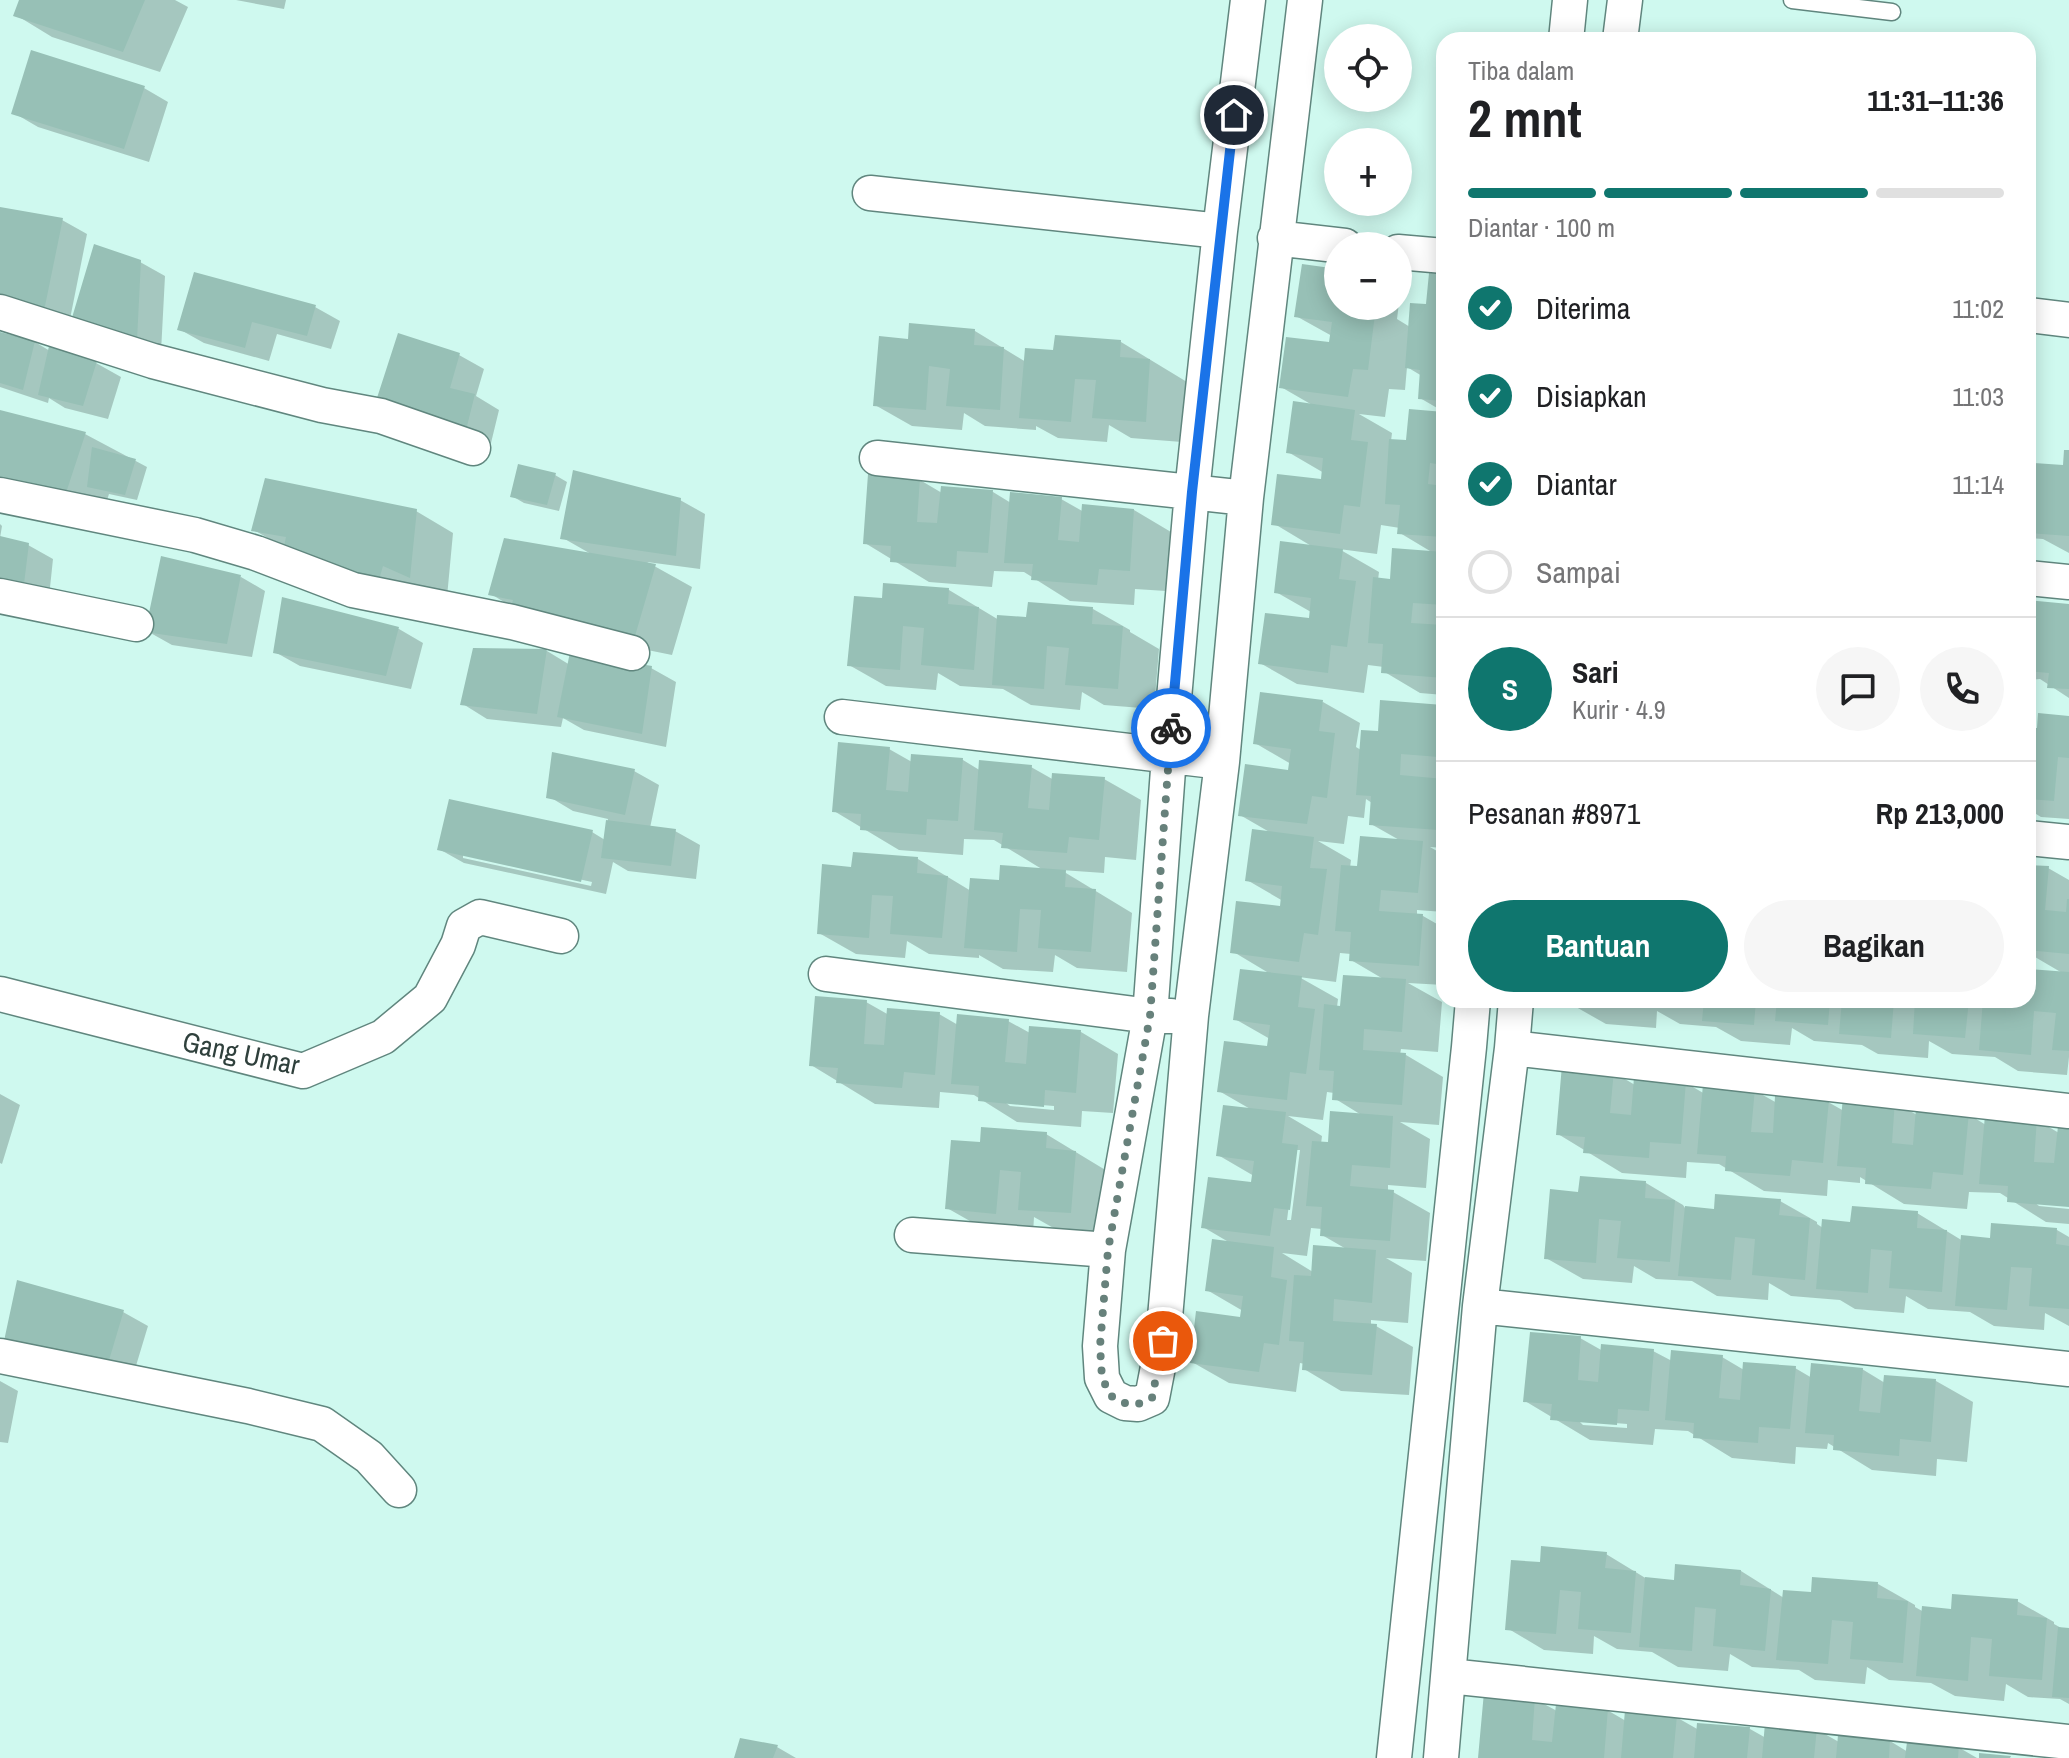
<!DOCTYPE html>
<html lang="id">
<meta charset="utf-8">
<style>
:root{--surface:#fff;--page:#f6f6f6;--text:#202124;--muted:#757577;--line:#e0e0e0;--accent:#0f766e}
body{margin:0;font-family:"Archivo Narrow",sans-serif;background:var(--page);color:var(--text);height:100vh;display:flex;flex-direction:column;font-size:30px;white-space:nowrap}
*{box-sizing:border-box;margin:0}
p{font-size:26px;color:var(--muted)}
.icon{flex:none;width:44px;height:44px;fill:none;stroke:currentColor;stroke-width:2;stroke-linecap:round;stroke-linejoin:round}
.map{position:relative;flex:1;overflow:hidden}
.details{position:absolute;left:1436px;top:32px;width:600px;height:976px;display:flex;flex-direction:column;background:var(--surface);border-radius:24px;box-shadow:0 4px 20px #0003}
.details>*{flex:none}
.tools{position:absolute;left:1324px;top:24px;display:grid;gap:16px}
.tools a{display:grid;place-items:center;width:88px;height:88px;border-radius:50%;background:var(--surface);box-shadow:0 4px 20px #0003;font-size:40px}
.pin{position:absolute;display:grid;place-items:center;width:68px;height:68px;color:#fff;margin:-34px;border:4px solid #fff;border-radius:50%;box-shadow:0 2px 8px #0007}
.courier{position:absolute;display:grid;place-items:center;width:80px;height:80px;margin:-40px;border:6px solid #1a73e8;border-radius:50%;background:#fff;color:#222;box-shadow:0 2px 10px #0007}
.overview em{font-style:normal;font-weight:700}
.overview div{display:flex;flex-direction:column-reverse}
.overview{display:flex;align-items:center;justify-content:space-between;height:136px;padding:0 32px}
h1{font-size:52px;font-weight:700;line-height:60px}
.bar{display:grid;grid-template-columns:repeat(4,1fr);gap:12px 8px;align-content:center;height:96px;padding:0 32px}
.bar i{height:10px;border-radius:6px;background:var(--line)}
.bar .active{background:var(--accent)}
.bar p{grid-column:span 4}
.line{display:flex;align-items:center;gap:20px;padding:0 32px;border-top:2px solid var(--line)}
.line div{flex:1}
.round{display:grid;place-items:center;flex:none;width:84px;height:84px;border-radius:42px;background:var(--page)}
ol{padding:0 32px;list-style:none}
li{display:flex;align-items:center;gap:24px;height:88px}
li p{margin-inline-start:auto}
li .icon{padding:8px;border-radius:50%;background:var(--accent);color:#fff;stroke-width:4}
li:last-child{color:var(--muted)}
li i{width:44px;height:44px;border:4px solid var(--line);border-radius:50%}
.primary-button{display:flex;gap:16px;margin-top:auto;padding:16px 32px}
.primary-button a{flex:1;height:92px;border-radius:48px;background:var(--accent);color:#fff;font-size:32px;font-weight:700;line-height:92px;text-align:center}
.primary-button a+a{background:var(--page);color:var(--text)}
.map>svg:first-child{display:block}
</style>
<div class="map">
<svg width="2069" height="1758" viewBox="0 0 2069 1758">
<rect width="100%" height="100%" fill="#cff9ef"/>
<path fill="#0003" fill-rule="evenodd" d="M21,0H175L188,7L160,72L52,37L16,15Z
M236,0H286L284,9Z
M144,88L168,102L149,162L38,127L14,113Z
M0,209L62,220L87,234L69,324L0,305Z
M140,262L165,276L161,352L74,320Z
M1338,271V306H1398V294L1400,295L1397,319L1410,327L1428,306L1444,276V412L1420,398L1422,376L1407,367L1405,390L1389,389L1385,417L1359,414L1392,433L1391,441L1408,442L1444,414V695L1420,693L1383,671L1384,667L1368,665L1364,693L1297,684L1260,663L1310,620L1311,612L1276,592L1313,547L1273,523L1323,481L1324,473L1288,452L1314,406L1281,387L1331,345L1332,336L1296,316ZM1381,525L1400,528V533L1435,554L1391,581L1378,580L1379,572L1339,549L1377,554Z
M315,307L340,321L331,349L277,334L269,361L204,343L179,329Z
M975,331L1026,362L1055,352L1121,342L1187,382L1182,442L1131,438L1109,425L1107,442L1058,438L1036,426V430L985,426L964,413L962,430L912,426L875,405L910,341Z
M0,334L35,342L50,351L96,363L121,377L108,419L65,408L49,398L48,403L0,387Z
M459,355L484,369L476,396L499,410L491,443L403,414Z
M0,412L85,434L147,467L137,500L109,494L101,519L0,495Z
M2069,452V553L2043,539L2028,538V464L2035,468L2064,467Z
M555,475L567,482L559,511L524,503L512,496Z
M920,480L942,493L993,492L1011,503L1061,499L1084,512L1134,510L1171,532L1166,591L1135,589L1134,605L1070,601L1024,572L994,571L992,587L929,582L865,543Z
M680,500L705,514L700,569L647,562L692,587L672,655L549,630L491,594L591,554L563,538Z
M416,511L453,533L447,597L420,585L415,603L285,548L254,530Z
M0,524L2,526L0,538L28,545L53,559L49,597L0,587Z
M241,577L265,591L252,657L172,645L147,631Z
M949,590L999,620L1028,619L1093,609L1130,630V632L1159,649L1154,709L1104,705L1082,692L1080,710L1031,705L1003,689L960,686L938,673L936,690L886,686L849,665L884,600Z
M284,600L399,629L423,643L411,689L300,666L275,652Z
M2028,602L2069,606V698L2040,679L2028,680Z
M474,650L547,651L570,665L651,668L676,682L666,747L584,730L563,718L561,727L487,719L463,704Z
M1323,702L1360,723L1356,747L1361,750L1380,733L1444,707V775L1437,774V780L1444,781V848L1430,847L1444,855V912L1417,910V916H1423L1444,928V985L1408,983L1442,1002L1438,1052L1401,1049L1400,1055H1406L1443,1077L1439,1125L1400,1122L1430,1139L1426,1188L1388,1185V1191L1393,1192L1430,1213L1426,1261L1386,1258L1412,1273L1408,1323L1371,1320V1326H1376L1413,1347L1409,1395L1341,1391L1304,1369L1305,1364L1300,1363L1296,1392L1229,1383L1192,1362L1242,1319L1243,1311L1207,1290L1232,1244L1203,1227L1253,1184L1254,1176L1218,1155L1252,1110L1219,1091L1269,1048L1270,1039L1235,1019L1272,975L1232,951L1282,908L1283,901L1247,880L1273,834L1240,815L1290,772L1291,764L1255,743ZM1366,799L1372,803L1371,824L1401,841L1359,868H1350L1351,860L1318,841L1344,844L1348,816L1364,818ZM1340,953L1351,954V960L1385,980L1342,1008L1337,1007L1338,999L1299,977L1336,982ZM1327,1092L1334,1093V1098L1363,1116L1330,1144H1321L1322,1136L1288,1116L1323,1120ZM1296,1150H1300L1291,1220H1287ZM1311,1228L1322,1229V1235L1348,1250L1313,1272L1282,1253L1307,1256Z
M2069,718V819L2041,817L2028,809V730L2039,731Z
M889,749L912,762L963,760L981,771L1031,767L1054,780L1104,779L1141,800L1136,860L1105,857L1104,873L1061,870L1132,913L1127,972L1077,968L1055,955L1053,972L1003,969L979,955V958L929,954L907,941L905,958L856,954L819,933L853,869L918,859L971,891L1045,871L994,840L964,839L963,855L899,850L834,811Z
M634,771L659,785L650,828L675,831L700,845L696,879L628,871L613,862L606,894L464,863L439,849L592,832L605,840L608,819L573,811L548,796ZM463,854L592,882L591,886L463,858Z
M2028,867L2048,868L2069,880V1057L2067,1075L2018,1071L1995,1057L1952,1054L1929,1041L1928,1058L1878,1054L1862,1045L1814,1041L1792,1028L1790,1045L1741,1041L1716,1027L1680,1024L1657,1011L1656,1028L1606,1024L1569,1003V1000H2028V971L2064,974L2028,953Z
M866,1002L889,1015L939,1014L958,1025L1008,1021L1030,1033L1081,1032L1118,1054L1113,1113L1082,1111L1081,1127L1017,1122L974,1095L940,1092L939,1108L875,1104L811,1065ZM1005,1102L1054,1106V1110L1010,1106Z
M1613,1072L1635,1085L1686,1083L1705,1094L1754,1090L1777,1103L1828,1102L1844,1111L1895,1102L1917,1115L1968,1114L1986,1125L2037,1120L2059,1133L2069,1129V1205L2034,1202L2039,1206L2069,1209V1224L2046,1222L2000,1193L1969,1192L1967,1209L1904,1204L1860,1177V1183L1828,1180L1827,1196L1764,1191L1719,1164L1687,1162L1686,1178L1622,1173L1558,1134Z
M0,1094L20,1105L2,1164L0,1163Z
M1046,1134L1112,1174L1108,1233L1057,1230L1034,1217L1033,1234L984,1229L947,1208L982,1144Z
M1646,1183L1683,1205L1685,1208L1715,1211L1780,1201L1817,1222V1224L1823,1228L1917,1213L1963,1241L1991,1240L2057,1230L2069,1237V1326L2045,1313L2044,1330L1994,1326L1970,1312L1928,1309L1906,1296L1904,1313L1855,1309L1840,1300L1791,1296L1769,1283L1768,1300L1717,1296L1692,1281L1656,1279L1634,1266L1632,1283L1583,1279L1546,1258L1580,1194Z
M123,1312L148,1326L132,1379L31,1354Z
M1580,1338L1603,1351H1653L1672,1361L1722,1357L1744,1370L1795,1368L1812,1378L1862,1369L1885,1383L1936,1381L1973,1402L1967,1462L1937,1459L1936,1476L1872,1470L1828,1443L1827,1449L1796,1447L1795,1464L1732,1458L1688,1431L1655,1429L1653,1445L1590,1440L1525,1401ZM1578,1420L1627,1424V1428L1583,1425Z
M0,1381L18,1391L8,1443L0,1442Z
M1606,1554L1647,1579L1676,1582L1741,1571L1784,1598L1878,1584L1915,1605V1607L1924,1612L1953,1611L2017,1601L2054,1622V1624L2063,1629L2069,1630V1704L2060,1699L2028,1697L2006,1684L2004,1701L1955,1696L1931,1683L1889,1680L1867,1667L1865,1684L1815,1680L1799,1670L1752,1667L1730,1654L1728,1671L1678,1667L1652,1652L1617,1649L1594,1636L1593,1654L1544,1650L1507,1628L1542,1564Z
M1535,1699L1557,1711L1607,1710L1626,1721L1676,1717L1699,1730L1750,1729L1766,1738L1816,1729L1839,1742L1840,1737L1890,1741L1908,1752L1958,1747L1977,1758H1480Z
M777,1747L796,1758H736Z"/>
<path fill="#97c0b6" d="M19,0H145L123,52L13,16Z
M31,50L145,86L124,149L11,114Z
M0,207L63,218L44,311L0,299Z
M94,244L141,260L137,340L71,321Z
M1302,264L1338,269V306H1376L1368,370L1353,369L1348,397L1279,388L1286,337L1329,342L1332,322L1294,317Z
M194,272L316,305L307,336L252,322L245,348L177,330Z
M1429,273L1444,274V401L1418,399L1420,370L1405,368L1410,303L1426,304Z
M909,323L975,329L974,345L1004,347L1000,410L946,406L950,369L929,366L926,410L873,406L879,336L908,339Z
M0,332L35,341L23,390L0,383Z
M398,333L460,353L450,388L475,394L466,430L376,401Z
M1055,335L1121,340L1120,357L1150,359L1146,422L1092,418L1096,380L1075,379L1071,422L1019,418L1025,348L1053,350Z
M49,346L97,361L83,406L38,395Z
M1293,401L1355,410L1351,440L1368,442L1360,507L1344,505L1340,534L1271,525L1277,474L1321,479L1323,458L1286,453Z
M1409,409L1444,412V465L1430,463L1428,484L1444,486V537L1397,534L1400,505L1385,504L1389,439L1406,440Z
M0,410L86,432L64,499L0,484Z
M92,447L136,459L125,495L87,487Z
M2064,450H2069V536L2028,533L2034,463L2063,465Z
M518,464L556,473L547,505L510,497Z
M573,470L681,498L676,556L560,539Z
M868,474L920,478L917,522L937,523L941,486L993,490L988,553L957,551L956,567L890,562L891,546L863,544Z
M265,478L417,509L410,578L383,566L378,583L281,559L286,537L251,531Z
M1010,492L1062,497L1058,540L1079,542L1082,504L1134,509L1130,571L1099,569L1097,585L1031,580L1033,564L1004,563Z
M0,536L29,543L24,584L0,579Z
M504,538L656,564L635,636L510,610L513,600L488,595Z
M1280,541L1343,549L1339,579L1356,581L1347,647L1331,645L1328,673L1258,664L1265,613L1309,618L1311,598L1274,593Z
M1392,548L1444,552V605L1413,603L1411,623L1444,625V678L1381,673L1383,644L1368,643L1373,577L1390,579Z
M161,556L241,575L227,644L145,632Z
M883,583L949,588L948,604L979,607L974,670L921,665L924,628L903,626L900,670L847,666L854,596L882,598Z
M282,597L399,627L386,676L273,653Z
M2028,600L2069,604V689L2047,688L2049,673L2028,671Z
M1028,602L1093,607L1092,624L1123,626L1118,689L1065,685L1069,648L1047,646L1044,689L992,685L997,615L1026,617Z
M473,648L547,649L537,714L460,705Z
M570,652L652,666L642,734L557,717Z
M1260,692L1323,700L1319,731L1335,733L1327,798L1312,796L1307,824L1238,816L1245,764L1288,770L1291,749L1253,744Z
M1380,700L1443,705L1439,757L1401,754L1400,775L1444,779L1439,830L1369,825L1371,796L1356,795L1361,730L1378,731Z
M2038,713L2069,716V758L2058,757L2054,801L2028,799V728H2037Z
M838,742L890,747L886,790L908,792L911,754L963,758L958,821L927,819L926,835L860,830L861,814L832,812Z
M552,752L635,769L625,815L546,798Z
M979,760L1032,765L1028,808L1049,810L1052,773L1105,777L1099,840L1069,837L1067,853L1001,848L1003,833L974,830Z
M449,799L593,830L581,882L437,850Z
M606,820L676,829L671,866L601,858Z
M1252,829L1314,837L1310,868L1327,869L1318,935L1304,933L1299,962L1230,953L1236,901L1280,906L1282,886L1245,881Z
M1360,836L1423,841L1418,893L1381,890L1379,911L1423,914L1419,966L1349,961L1351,932L1335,931L1341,865L1357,866Z
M853,852L918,857L917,873L948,876L942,938L890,934L893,896L872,895L869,938L817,934L822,864L851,867Z
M1000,865L1066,870L1065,887L1096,889L1091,952L1038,948L1041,910L1020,909L1017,952L964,948L970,878L999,880Z
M2028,865L2049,866L2045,910L2066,912L2067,899H2069V954L2028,950Z
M1240,969L1302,976L1298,1007L1315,1009L1306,1074L1290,1072L1287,1100L1217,1092L1224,1041L1267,1046L1270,1025L1233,1020Z
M2028,969L2069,972V1051L2052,1050L2056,1013L2034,1011L2031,1055L1979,1050L1983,1000H2028Z
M1343,975L1406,979L1402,1032L1364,1029L1363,1050L1406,1053L1402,1105L1332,1100L1334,1071L1319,1070L1324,1004L1340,1006Z
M815,996L867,1000L864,1044L884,1045L887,1008L940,1012L935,1075L904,1072L902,1088L836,1083L838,1068L809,1066Z
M1567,1000H1620L1619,1008L1567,1004Z
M1641,1000H1694L1693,1008L1641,1004Z
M1704,1000H1756L1754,1025L1702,1021Z
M1777,1000H1830L1828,1025L1775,1021Z
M1842,1000H1894L1891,1038L1839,1034Z
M1915,1000H1969L1965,1038L1913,1034Z
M957,1014L1009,1019L1005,1062L1026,1064L1029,1026L1081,1030L1076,1093L1045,1090L1044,1107L978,1101L979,1086L951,1084Z
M1562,1065L1614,1070L1610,1113L1631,1115L1634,1077L1686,1081L1681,1144L1650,1142L1649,1158L1583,1153L1585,1137L1556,1135Z
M1703,1084L1755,1088L1751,1132L1773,1133L1775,1096L1829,1100L1823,1163L1792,1160L1790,1176L1725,1171L1726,1156L1697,1154Z
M1843,1096L1895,1100L1892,1143L1913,1145L1916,1108L1969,1112L1963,1175L1933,1172L1931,1189L1865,1184L1866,1168L1837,1166Z
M1223,1105L1286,1112L1282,1143L1298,1145L1290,1210L1274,1208L1270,1236L1201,1228L1208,1177L1251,1182L1254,1161L1216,1156Z
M1330,1111L1393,1116L1390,1168L1352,1165L1350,1186L1394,1190L1390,1241L1320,1236L1322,1207L1306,1206L1312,1141L1328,1142Z
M1985,1115L2037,1118L2034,1162L2054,1163L2058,1126L2069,1127V1207L2007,1202L2008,1186L1979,1184Z
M981,1127L1047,1132L1046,1148L1076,1151L1071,1213L1018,1210L1021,1172L1000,1170L996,1214L945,1209L951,1140L980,1142Z
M1580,1176L1646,1181L1645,1198L1675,1200L1670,1262L1617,1258L1621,1221L1599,1219L1596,1263L1544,1259L1550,1189L1578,1192Z
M1715,1194L1781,1199L1779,1215L1810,1218L1805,1280L1752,1275L1755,1239L1735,1237L1731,1280L1678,1276L1685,1206L1714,1209Z
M1852,1206L1918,1211L1917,1228L1947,1230L1942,1292L1889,1288L1892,1251L1871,1249L1868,1293L1816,1289L1822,1219L1850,1222Z
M1991,1223L2057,1228L2056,1244L2069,1246V1309L2029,1306L2032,1268L2011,1267L2007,1310L1955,1306L1961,1235L1990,1238Z
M1212,1239L1274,1247L1271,1277L1287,1280L1279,1345L1264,1343L1259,1372L1190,1363L1196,1311L1240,1317L1243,1296L1205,1291Z
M1313,1245L1376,1250L1372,1303L1334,1299L1333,1321L1377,1324L1372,1375L1302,1370L1304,1342L1289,1341L1294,1275L1311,1276Z
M17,1280L124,1310L107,1367L4,1341Z
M1530,1332L1581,1336L1578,1380L1598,1382L1601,1344L1654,1349L1649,1411L1618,1409L1617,1425L1550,1420L1552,1404L1523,1402Z
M1671,1350L1723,1355L1719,1398L1740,1400L1743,1362L1796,1366L1790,1429L1759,1427L1758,1443L1693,1438L1694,1423L1665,1420Z
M1811,1363L1863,1368L1859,1411L1880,1413L1884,1375L1936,1379L1931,1442L1900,1439L1899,1456L1833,1450L1834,1435L1805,1433Z
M1541,1546L1607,1552L1605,1568L1636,1571L1631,1633L1578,1629L1581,1592L1560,1590L1556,1634L1505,1630L1511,1560L1540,1562Z
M1675,1564L1741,1570L1740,1585L1771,1589L1765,1651L1713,1646L1716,1609L1695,1607L1692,1651L1639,1647L1645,1577L1674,1580Z
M1812,1577L1878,1582L1877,1598L1908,1601L1903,1663L1850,1659L1853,1622L1832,1620L1828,1664L1776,1660L1783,1590L1811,1592Z
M1952,1594L2018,1599L2017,1615L2047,1618L2042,1680L1989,1676L1992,1639L1971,1637L1968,1681L1916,1676L1922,1606L1951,1609Z
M2058,1627L2069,1628V1698L2052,1697Z
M1484,1692L1535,1697L1532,1740L1552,1742L1556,1704L1608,1708L1604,1758H1478Z
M1625,1710L1677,1715L1673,1758H1621Z
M1697,1723L1750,1727L1747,1758H1694Z
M1765,1723L1817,1727L1814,1758H1762Z
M1838,1735L1890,1739L1889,1758H1836Z
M740,1738L778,1745L773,1758H734Z
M1907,1742L1959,1745L1958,1758H1905Z
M1979,1753L2011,1756L2010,1758H1979Z"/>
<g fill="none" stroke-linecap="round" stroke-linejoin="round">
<defs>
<path id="service" d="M1792,0L1892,12"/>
<path id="minor" d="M1248,0L1220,231L1192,492L1169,756L1150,1016L1108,1250L1100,1346L1102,1378L1111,1396L1125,1403L1138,1404L1152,1398L1163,1341L1191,1016L1222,762L1246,498L1305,0
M1566,40L1570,0
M1620,40L1625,0
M870,193L1220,231
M1275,238L1345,246
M1398,252L1444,256
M0,312L153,361L322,405L381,416L473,448
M2028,315L2069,320
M877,458L1246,498
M0,495L195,535L256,553L353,590L512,622L632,653
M2028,578L2069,582
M0,596L136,624
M842,717L1222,762
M2028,838L2069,842
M826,974L1150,1016H1171
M0,994L303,1071L383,1037L430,998L458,945L464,926L480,917L561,936
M1512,1048L2069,1111
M912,1235L1108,1250
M1480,1306L2069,1369
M0,1356L248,1406L322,1424L369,1457L399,1490
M1449,1676L2069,1742
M1394,1758L1469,1047L1473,1000
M1441,1758L1480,1306L1512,1048L1516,1000"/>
</defs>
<use href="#service" stroke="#60867e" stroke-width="19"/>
<use href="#minor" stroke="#60867e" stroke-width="37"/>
<use href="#service" stroke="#fff" stroke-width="16"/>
<use href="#minor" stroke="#fff" stroke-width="34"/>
</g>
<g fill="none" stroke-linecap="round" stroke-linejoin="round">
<path stroke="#67817b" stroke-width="8" stroke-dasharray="0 14.4" d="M1163,1341L1152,1398L1138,1404L1125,1403L1111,1396L1102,1378L1100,1346L1108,1250L1150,1016L1171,728"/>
<path stroke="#1a73e8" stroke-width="10" d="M1171,728L1192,492L1234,115"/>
</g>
<g text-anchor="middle" stroke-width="6" stroke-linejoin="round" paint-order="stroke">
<g font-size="28" fill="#2f403c" stroke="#fff">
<text transform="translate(241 1053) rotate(12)" y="10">Gang Umar</text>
</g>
</g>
</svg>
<div class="tools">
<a><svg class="icon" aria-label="locate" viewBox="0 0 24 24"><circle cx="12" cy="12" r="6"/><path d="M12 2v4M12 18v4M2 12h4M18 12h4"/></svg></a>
<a>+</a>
<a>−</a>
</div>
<div class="pin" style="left:1163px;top:1341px;background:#ea580c"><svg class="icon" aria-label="bag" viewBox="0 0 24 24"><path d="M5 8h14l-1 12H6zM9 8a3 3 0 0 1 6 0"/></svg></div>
<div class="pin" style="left:1234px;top:115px;background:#1f2937"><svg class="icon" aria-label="home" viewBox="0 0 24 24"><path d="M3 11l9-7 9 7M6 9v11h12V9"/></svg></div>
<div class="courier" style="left:1171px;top:728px"><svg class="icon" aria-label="bike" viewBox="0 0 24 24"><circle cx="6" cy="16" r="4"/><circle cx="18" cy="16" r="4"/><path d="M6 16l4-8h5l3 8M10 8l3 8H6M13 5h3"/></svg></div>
<section class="details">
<div class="overview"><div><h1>2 mnt</h1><p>Tiba dalam</p></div><em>11:31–11:36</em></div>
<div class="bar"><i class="active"></i><i class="active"></i><i class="active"></i><i></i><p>Diantar · 100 m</p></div>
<ol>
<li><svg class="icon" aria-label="check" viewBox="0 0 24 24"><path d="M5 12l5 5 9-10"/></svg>Diterima<p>11:02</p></li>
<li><svg class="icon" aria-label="check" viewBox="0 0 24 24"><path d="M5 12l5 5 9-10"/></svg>Disiapkan<p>11:03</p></li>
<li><svg class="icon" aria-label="check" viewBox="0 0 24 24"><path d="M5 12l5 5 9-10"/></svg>Diantar<p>11:14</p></li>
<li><i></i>Sampai</li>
</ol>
<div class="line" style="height:144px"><b class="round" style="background:var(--accent);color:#fff">S</b><div><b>Sari</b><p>Kurir · 4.9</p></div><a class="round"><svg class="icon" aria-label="chat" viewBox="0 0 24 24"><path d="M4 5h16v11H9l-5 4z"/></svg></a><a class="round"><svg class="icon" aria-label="phone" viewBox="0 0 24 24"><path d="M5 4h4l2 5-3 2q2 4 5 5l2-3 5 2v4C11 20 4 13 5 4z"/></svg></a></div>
<div class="line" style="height:104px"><div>Pesanan #8971</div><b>Rp 213,000</b></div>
<div class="primary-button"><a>Bantuan</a><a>Bagikan</a></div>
</section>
</div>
